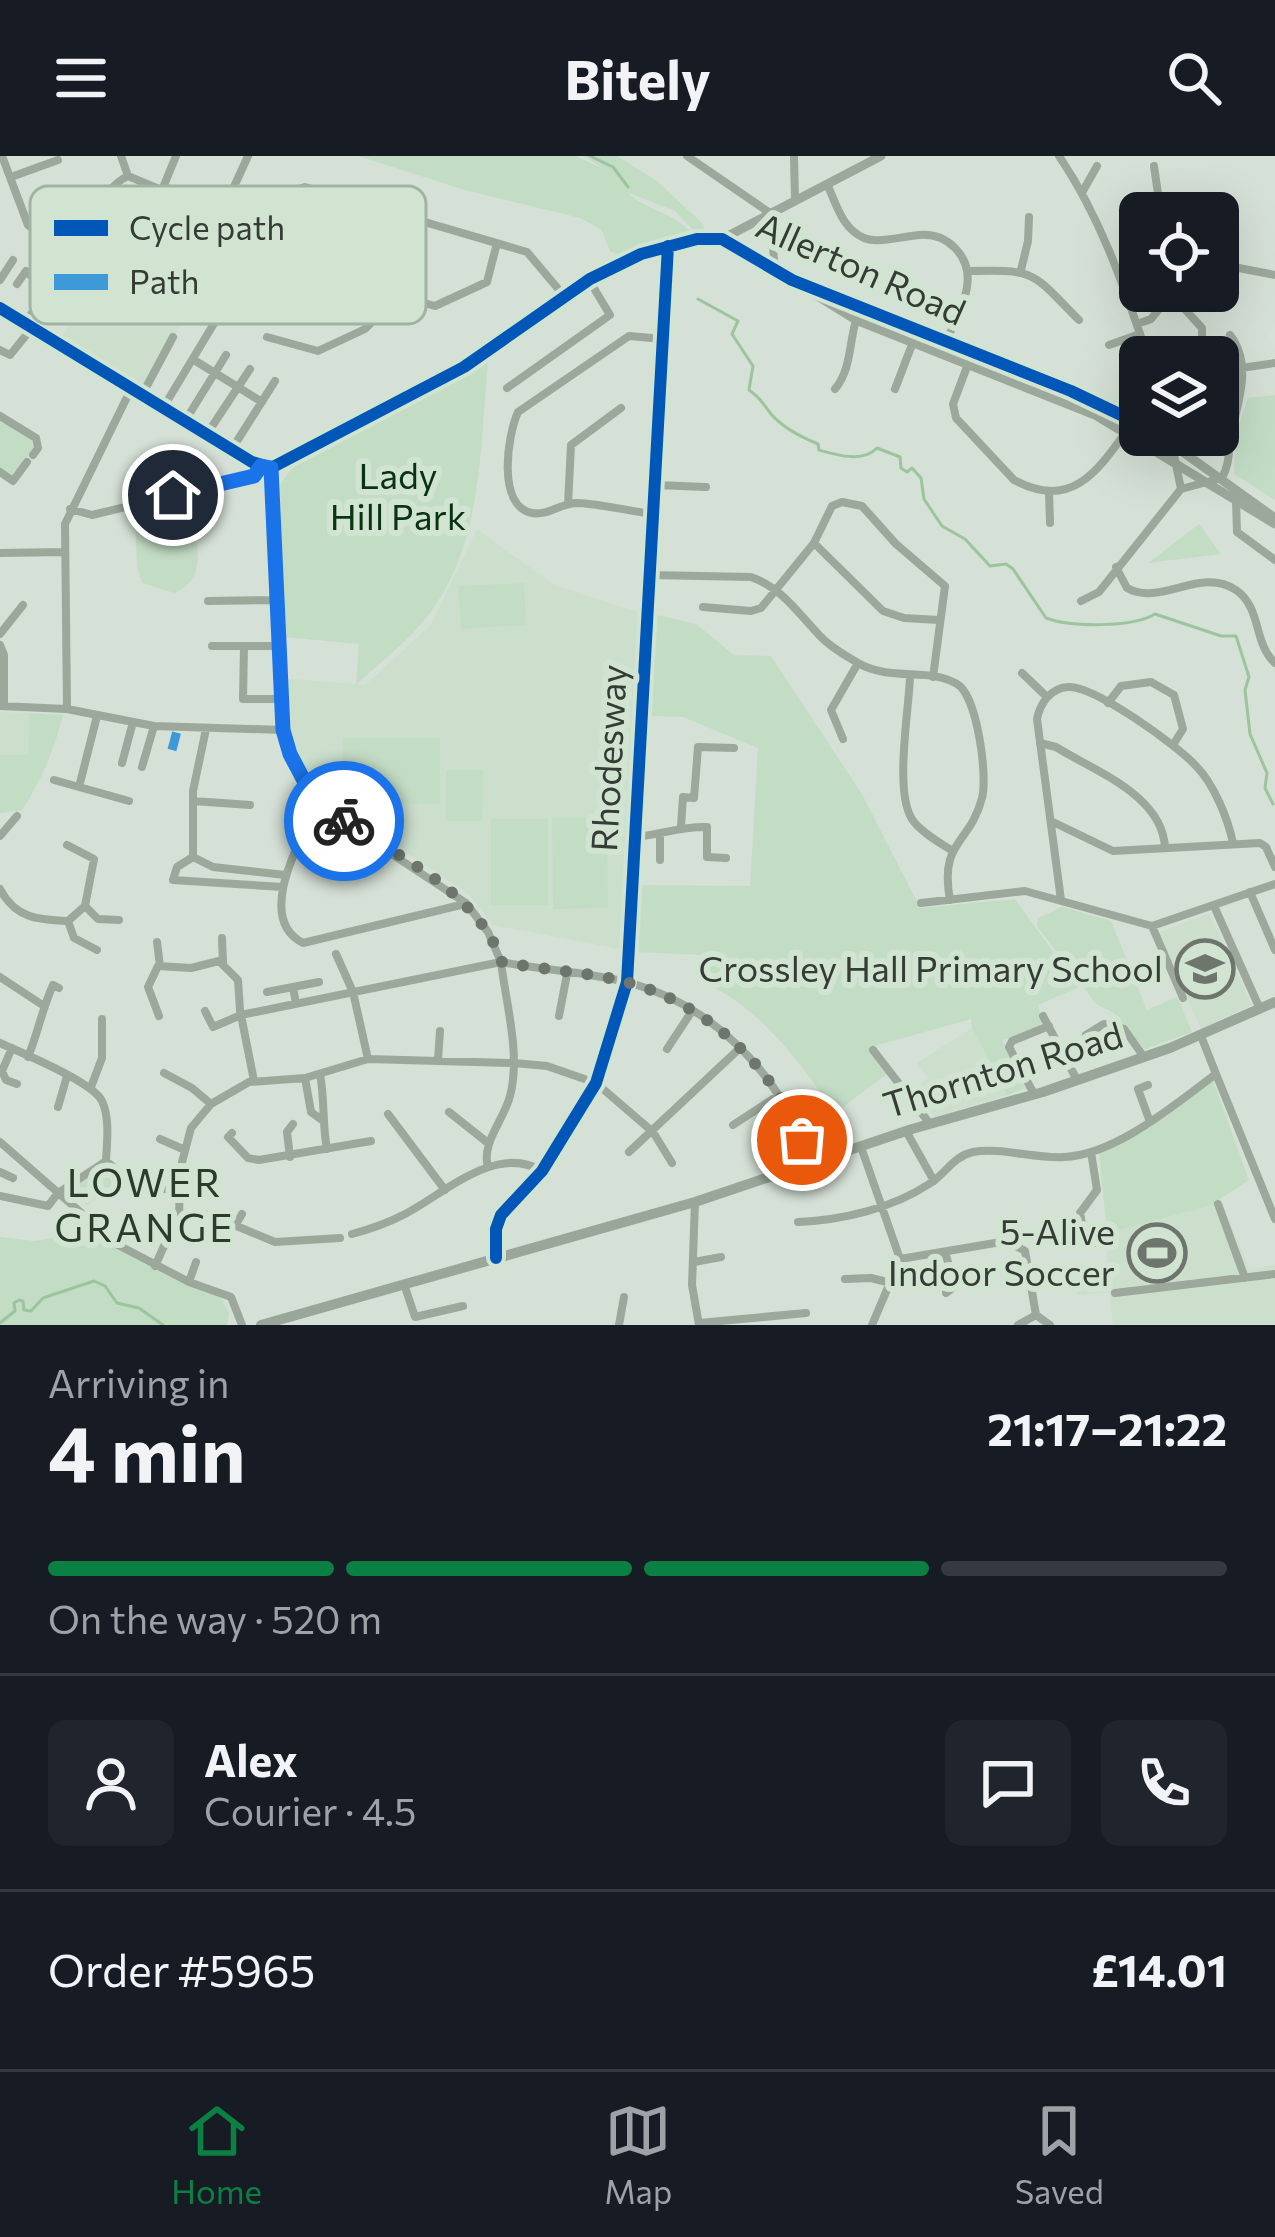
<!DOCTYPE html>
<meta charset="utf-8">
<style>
:root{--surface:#171b24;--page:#20242c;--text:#f1f3f6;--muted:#9ea1a6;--line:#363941;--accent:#0b8043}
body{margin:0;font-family:Commissioner,sans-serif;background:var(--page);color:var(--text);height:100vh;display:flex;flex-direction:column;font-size:45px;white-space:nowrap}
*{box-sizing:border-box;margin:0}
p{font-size:39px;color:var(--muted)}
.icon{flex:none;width:66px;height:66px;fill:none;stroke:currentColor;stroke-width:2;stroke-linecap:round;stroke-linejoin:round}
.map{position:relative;height:1169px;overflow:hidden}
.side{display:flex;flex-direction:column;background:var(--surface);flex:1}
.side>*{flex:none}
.tools{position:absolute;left:1119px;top:36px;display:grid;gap:24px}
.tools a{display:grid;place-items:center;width:120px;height:120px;border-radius:18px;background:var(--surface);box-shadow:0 12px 48px #0002;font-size:60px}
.pin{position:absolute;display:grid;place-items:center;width:102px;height:102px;color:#fff;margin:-51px;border:6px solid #fff;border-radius:50%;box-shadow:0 3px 12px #0007}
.courier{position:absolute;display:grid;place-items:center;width:120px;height:120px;margin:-60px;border:9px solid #1a73e8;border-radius:50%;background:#fff;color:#222;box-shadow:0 3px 15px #0007}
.head em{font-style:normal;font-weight:700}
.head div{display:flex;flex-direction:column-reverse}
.head{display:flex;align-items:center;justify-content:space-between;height:204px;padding:0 48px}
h1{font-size:78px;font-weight:700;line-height:90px}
.bar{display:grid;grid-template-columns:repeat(4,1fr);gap:18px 12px;align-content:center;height:144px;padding:0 48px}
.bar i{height:15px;border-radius:9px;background:var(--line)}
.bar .active{background:var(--accent)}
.bar p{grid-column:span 4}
.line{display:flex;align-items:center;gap:30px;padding:0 48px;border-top:3px solid var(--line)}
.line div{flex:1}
.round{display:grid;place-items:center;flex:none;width:126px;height:126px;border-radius:18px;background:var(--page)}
header{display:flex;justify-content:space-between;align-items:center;height:156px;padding:0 48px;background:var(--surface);font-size:54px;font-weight:700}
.tabs{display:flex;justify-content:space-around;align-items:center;height:168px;border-top:3px solid var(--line);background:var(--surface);font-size:33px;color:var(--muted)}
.tabs a{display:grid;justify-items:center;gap:6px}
.tabs .active{color:var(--accent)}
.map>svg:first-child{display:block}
</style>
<header><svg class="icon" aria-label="menu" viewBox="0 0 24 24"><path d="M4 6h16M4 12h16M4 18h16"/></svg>Bitely<svg class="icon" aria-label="search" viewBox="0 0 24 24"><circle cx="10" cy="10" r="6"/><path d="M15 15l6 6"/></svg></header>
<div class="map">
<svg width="1275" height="1169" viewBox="0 0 1275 1169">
<rect width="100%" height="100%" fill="#d5e0d6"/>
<path fill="#ccdfcd" d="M109,102L194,146L142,236L60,184Z
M477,373L554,429L644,458L624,794L493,769L468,738L329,644L303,607L288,573L283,522L365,529L431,469Z
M0,556L30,557L28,599H0Z
M1209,757L1252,849L1201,873L1158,777Z
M972,872L1007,939L935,961L912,935L928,922L917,907Z
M1221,1044L1249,1113L1275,1109V1169H1113L1109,1137L1078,1139L1074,1115L1107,1108V1077Z"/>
<path fill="#c3ddc5" d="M358,0H575L604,13L584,0H617L657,25L703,68L706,76H695L675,55L627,36C643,53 673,56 692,77L619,99L610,95L601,73L580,62L465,34Z
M488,206C480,291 483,386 430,457C410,484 380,506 356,529L359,488L284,481L280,328L294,310Z
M1275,239V344L1234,318L1236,278L1248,242Z
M0,263L32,284L33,291L16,319L10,320L0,313Z
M166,350L187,361C201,386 206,425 174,437L142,427L137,411L135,365L142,357Z
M1199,368L1221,398L1148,407Z
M524,427L526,469L461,473L458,430Z
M653,458L696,468L734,499L771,500L863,640L920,752L1015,743L1079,831L1038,849L1042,866L1039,871L1002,884L1025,932L1007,939L972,872L971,863L871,891L888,917L835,957C803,910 762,854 709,829L704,799L636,796L635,729L750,730L758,592L683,561L652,560Z
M30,557L63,559C54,593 42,624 22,654L0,657V599H28Z
M343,582H440V648L342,647Z
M446,614H483L482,665H446Z
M607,661L608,752L553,753L552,662Z
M491,663H548V749H491Z
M1062,751L1111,765L1147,854L1177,841L1192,876L1145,893L1114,857L1096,848L1037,770L1038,762Z
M1213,925L1249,1024L1209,1050L1107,1077L1099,996L1148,970Z
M105,1010L121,1022L107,1045L95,1043L86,1050L72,1033Z
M91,1074C133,1105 173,1124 221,1142L229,1157L227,1169H0V1081L35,1085Z"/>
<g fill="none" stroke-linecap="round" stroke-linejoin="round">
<path stroke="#9cc59e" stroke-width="3" d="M590,0L613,11L628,31
M698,143L738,165L732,178L753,210L749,234C761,242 763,248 771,258C783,272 801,281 818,288L819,294C837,299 863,307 877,292L900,301L901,312L907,316L912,312L921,322L924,343L942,370L965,383L990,410L1006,408L1013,413L1046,462C1070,471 1132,472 1155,458L1221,480H1236L1249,521L1245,534L1250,578L1267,617L1265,632L1273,648
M0,1167L15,1155L14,1147L19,1144L23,1145L24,1154L31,1155L43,1142L94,1125L105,1130L117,1147L139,1152L163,1169"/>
<path stroke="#9ba89b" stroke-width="8" d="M2,0L28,69L64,99C92,79 95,36 128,20
M121,0L128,20L269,79
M687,0L770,57
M794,0L795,44
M1059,0C1101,62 1124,131 1148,201
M1154,10L1158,38L1168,57
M11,21L58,4
M827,28C836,47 842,73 864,82C879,88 903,80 920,79C933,78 945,82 955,92C983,120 958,157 945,188
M162,34L176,0
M1083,35L1097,10
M93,57L142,84
M221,59L248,0
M260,103L435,150L487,126L497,87
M187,104L233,136
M1218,108L1275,119
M771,113L774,105L771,56
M1021,114L1028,85L1029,61
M969,115C1038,113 1032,117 1079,164
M0,124L13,104
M17,128L26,115L46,134L25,168
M1172,139L1202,172V201
M1137,168L1151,163L1173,136
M267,181L318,195L365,173L377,161L384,137
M1109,189L1140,178
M0,194L10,199L32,172
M194,204L262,246
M968,208L953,248L956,262L1014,324C1069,354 1096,318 1125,277
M1241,212L1275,207
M507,232L610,159L589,124
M835,233C851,214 849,188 856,164
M895,233L913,186
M142,239L173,181
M163,252L233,136L260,103L295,35L305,31L527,96L565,141
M0,260L36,282L38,292L33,299
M185,265L226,199
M207,278L250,213
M1170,279L1181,333
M232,293L275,225
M271,312L283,574L290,598L317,649L466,747L488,776L501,806C543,814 589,816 630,827C712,849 775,915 806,992
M0,316L13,325L27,306
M655,329L706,331
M1049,335L1050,367
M1236,345L1237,376L1275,404
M568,348L571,289L621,252
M70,353L92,359L254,320L261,309
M653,358C628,355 602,348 577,347C561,347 548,360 532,357C497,350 507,281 518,256L629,180L663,183
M814,387L883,455L904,462L939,464
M0,397L64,396
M1116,411L1127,432C1161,451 1200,410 1236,434C1262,452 1253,487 1275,507
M649,419L751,421C782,432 798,457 820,480C831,492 845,499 858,507C891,526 929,511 957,528C977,539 988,620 982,642C970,689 939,684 950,744
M208,445L278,444
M1081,445L1099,436L1181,333L1222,322C1231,306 1228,291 1232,274C1239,243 1252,207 1230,179
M703,451L751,455L761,452L814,387L832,350L842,346L862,350L896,388L945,430L933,521
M0,478L23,449
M0,489L4,499V550
M212,490H278
M244,490L243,543H281
M1022,517L1047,541
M910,521C909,554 893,641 914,666C924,678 940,687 953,695
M1108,547L1121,530L1151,526L1174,539L1183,573L1173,589
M0,550L67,553L154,570L283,574
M67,553L65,368L131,233
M97,560L79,631L129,645
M206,573L193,635V701L213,711L285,719
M843,583L831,554L858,507
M1040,587L1056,591C1094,615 1163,639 1165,692
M122,607L133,566
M142,611L154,570
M54,624L79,631
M193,645L250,649
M317,649C301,684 254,762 303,787L465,748
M1053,666L1113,695L1260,687L1266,691L1275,711
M681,670L683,641L694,642L698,591L734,592
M0,680L17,660
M635,681C660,679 681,670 707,671V701L726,702
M193,701L177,711L173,724L283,731
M660,704V679
M0,733C15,762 38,764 68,765L85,750L94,703L67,689
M1250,736L1275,794
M1061,744L1037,563C1040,548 1050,532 1068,531C1094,529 1178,590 1196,610C1214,628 1228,663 1233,687
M921,747L1025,735L1152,770L1183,842
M85,750L98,763L119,764
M1214,750L1260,853
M68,765L74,782L97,794
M1152,770L1275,728
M222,782L223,807
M157,786L160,810
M336,798L353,836L368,903
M0,821L44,850
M267,836L293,831
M296,848L293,831L319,826
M205,855L213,871L241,859L501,806C506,848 521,899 510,940C504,964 481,987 488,1011
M159,860L148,831L158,810L191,812L219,805L238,824L240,854L254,925
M559,860L567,818
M1043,860L1077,924
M1086,879L1104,868L1124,873L1144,901
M0,887C22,897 93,926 102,945C110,962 107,986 106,1005L58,1037L48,1050L0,1040
M12,892L2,915L6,924L17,928
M667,893L692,855
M873,894L930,968
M28,901C38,877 42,853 53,829L59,832
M438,904L440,875
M164,917L192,932L211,948
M320,918C325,945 322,967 327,993
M1216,918L1275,1063
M305,922L311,956L322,964
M1148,929L1138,933L1150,966
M91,931L102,902V863
M1034,938L1009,891L1012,885L1049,870
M58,951L67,920
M449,956L488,987
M388,958L445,1034
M733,969L779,939
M906,975L934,1025
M232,977L228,981L248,1002L259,1004L371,985
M160,983L185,994
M0,986L118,1089L189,1126L231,1141L242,1169
M861,991L900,1103L872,1169
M629,996L741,891
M1091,996L1097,1034L1080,1057L1085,1084L1095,1087
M290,1001L287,976L293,968
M106,1005L138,1031L179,1034
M0,1016L13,1022
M180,1026L193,1027
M695,1046L692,1129L699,1169
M1218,1048L1245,1122
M179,1057L210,1059L275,1086L340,1082
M798,1066C842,1064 891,1053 929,1028C945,1019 953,1000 973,996C1000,991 1036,1003 1064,1001C1116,999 1175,948 1216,918L1201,880
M235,1070L242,1058
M352,1078C371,1073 388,1067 405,1058C444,1038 496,987 542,1015
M945,1096L955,1130L946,1137
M900,1103L1007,1085L1025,1095L1036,1159L1018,1169
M694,1106L721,1101
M155,1110L179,1057L181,1010L191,972L211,948L249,926L305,922L368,903L514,907L547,910L596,927L653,976L672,1007
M845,1123L871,1122L891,1127
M189,1126L196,1106
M404,1128L415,1161L463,1150
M1115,1137L1275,1118
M1036,1159L1050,1169
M699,1167L806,1157
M619,1169L624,1141"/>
<path stroke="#9ba89b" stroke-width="9" d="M722,83L881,0
M806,133L856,164L1095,259L1275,368
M0,152L252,306L271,312L464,211L590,123L641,98L697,83H722L792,124L1071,235L1140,268
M1159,279L1275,362
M496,1102V1073L501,1059L542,1015L596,927L627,826L668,90"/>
<path stroke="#99a79a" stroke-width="10" d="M261,1169L695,1046L912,973L1043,936L1170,892L1275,846"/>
<path stroke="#3e99d8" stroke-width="9" stroke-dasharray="18 9" stroke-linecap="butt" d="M172,594L178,571"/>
<defs>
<path id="cycleway" d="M0,152L252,306L271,312L464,211L590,123L641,98L697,83H722L792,124L1071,235L1140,268
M496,1102V1073L501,1059L542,1015L596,927L627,826L668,90"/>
</defs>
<use href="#cycleway" stroke="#d1e4d2" stroke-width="20"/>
<use href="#cycleway" stroke="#0057b8" stroke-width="12"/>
</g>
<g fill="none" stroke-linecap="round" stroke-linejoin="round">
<path stroke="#6d756d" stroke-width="12" stroke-dasharray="0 21.6" d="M344,665C403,703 478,737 502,806C543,814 590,816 630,827C708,849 772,910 802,984"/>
<path stroke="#1a73e8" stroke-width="15" d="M173,339L254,320L261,310L271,312L283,574L290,598L317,649L344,665"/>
</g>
<defs>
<symbol id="school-ring" viewBox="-11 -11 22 22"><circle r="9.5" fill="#d1e4d2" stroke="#6d756d" stroke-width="1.5"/><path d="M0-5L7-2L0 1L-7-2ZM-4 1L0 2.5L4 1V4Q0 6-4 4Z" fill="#6d756d"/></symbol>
<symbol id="stadium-ring" viewBox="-11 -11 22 22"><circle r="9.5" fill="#d1e4d2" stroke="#6d756d" stroke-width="1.5"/><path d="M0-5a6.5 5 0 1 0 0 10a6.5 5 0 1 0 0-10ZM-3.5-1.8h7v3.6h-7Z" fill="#6d756d"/></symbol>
</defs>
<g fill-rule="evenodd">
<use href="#school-ring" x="1172" y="780" width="66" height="66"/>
<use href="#stadium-ring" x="1124" y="1064" width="66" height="66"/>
</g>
<g text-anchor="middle" stroke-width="12" stroke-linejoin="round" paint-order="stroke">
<g font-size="36" fill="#353c35" stroke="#d1e4d2">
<text transform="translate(861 113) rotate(24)" y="13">Allerton Road</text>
<text transform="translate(609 602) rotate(-87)" y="13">Rhodesway</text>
<text transform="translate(1003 914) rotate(-17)" y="13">Thornton Road</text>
</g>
<g font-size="36" fill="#0a3311" stroke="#d1e4d2">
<text x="398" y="333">Lady<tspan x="398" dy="41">Hill Park</tspan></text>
</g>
<g font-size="36" fill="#353c35" stroke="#d1e4d2" text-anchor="end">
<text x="1163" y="826">Crossley Hall Primary School</text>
<text x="1115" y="1089">5-Alive<tspan x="1115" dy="41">Indoor Soccer</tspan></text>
</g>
<g font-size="39" letter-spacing="3" fill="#2b3b2c" stroke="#d1e4d2">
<text x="145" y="1041">LOWER<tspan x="145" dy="45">GRANGE</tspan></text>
</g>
</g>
<rect x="30" y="30" width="396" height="138" rx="18" fill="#d1e4d2" stroke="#a2b2a3" stroke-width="3"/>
<rect x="54" y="64" width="54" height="16" fill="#0057b8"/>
<rect x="54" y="118" width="54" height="16" fill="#3e99d8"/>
<g font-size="33" fill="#353c35">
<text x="129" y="84">Cycle path</text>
<text x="129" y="138">Path</text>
</g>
</svg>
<div class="tools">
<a><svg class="icon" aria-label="locate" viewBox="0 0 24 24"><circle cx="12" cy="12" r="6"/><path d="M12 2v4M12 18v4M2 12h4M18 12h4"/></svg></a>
<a><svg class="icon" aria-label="layers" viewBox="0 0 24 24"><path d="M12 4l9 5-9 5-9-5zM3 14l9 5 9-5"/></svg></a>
</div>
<div class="pin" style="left:802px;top:984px;background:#ea580c"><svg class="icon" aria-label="bag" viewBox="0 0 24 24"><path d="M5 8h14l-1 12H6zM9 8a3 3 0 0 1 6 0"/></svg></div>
<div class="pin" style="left:173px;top:339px;background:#1f2937"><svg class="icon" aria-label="home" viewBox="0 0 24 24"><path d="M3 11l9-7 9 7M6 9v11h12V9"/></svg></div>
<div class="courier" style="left:344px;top:665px"><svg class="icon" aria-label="bike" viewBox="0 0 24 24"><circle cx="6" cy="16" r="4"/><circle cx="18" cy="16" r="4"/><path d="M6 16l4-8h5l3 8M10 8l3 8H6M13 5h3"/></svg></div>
</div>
<section class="side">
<div class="head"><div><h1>4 min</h1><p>Arriving in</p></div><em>21:17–21:22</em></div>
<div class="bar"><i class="active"></i><i class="active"></i><i class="active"></i><i></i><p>On the way · 520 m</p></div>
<div class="line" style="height:216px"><a class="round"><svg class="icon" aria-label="person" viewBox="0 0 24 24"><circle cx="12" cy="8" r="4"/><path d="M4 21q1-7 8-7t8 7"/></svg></a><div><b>Alex</b><p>Courier · 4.5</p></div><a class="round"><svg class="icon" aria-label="chat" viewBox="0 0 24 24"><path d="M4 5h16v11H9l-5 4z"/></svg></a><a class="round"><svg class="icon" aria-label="phone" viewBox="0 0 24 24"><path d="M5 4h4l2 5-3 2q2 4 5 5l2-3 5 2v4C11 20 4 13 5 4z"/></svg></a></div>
<div class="line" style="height:156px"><div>Order #5965</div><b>£14.01</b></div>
</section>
<nav class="tabs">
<a class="active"><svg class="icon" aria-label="home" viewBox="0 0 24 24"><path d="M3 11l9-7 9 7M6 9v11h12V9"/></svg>Home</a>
<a><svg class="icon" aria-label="map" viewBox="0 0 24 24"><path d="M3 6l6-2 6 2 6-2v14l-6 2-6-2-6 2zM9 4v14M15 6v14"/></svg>Map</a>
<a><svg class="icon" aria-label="saved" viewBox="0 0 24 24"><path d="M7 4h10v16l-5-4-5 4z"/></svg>Saved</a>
</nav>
